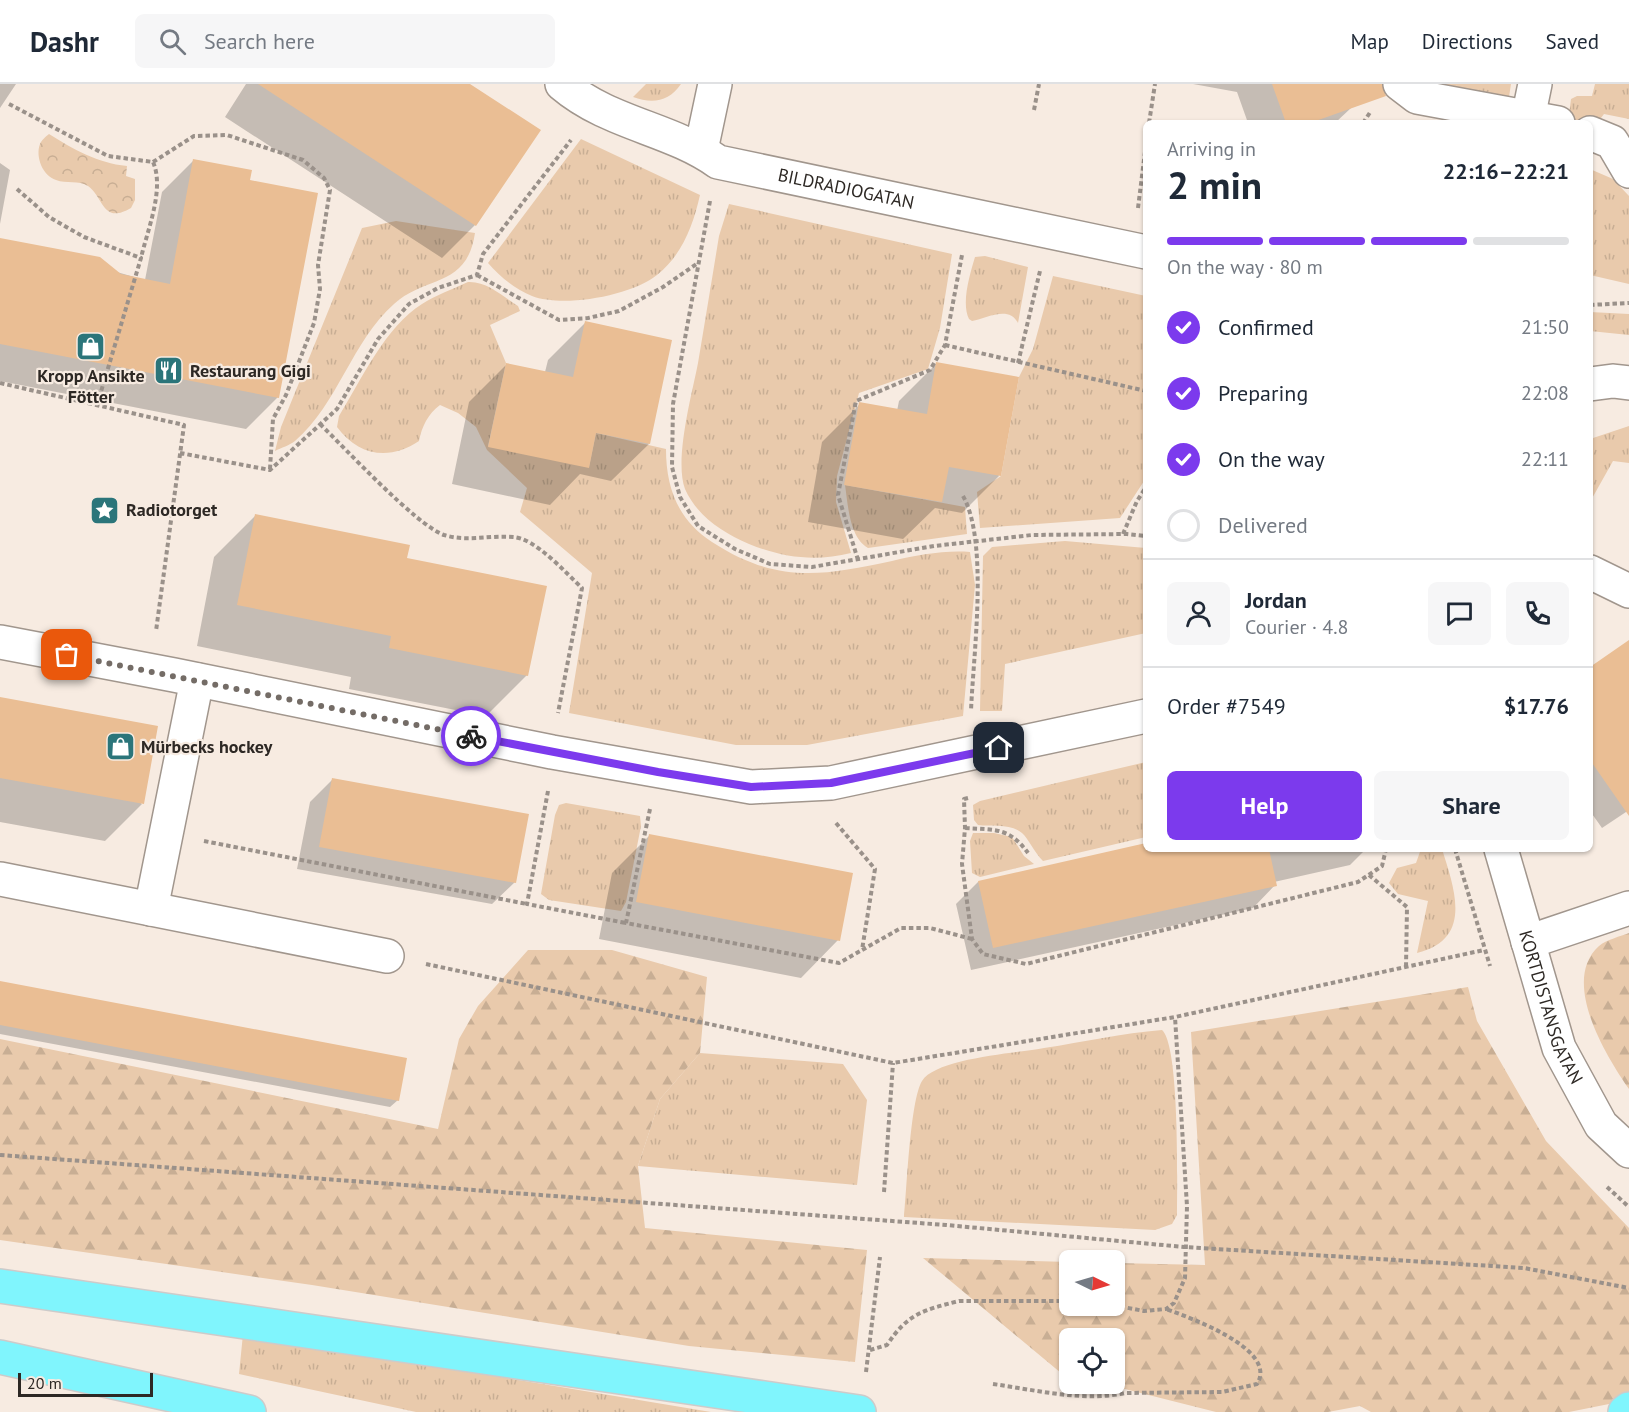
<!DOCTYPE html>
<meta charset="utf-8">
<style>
:root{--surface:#fff;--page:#f6f6f7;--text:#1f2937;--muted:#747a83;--line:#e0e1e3;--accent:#7c3aed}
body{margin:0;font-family:"PT Sans",sans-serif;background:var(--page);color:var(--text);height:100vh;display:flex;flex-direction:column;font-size:22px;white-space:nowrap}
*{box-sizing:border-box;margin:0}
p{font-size:20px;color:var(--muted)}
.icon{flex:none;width:33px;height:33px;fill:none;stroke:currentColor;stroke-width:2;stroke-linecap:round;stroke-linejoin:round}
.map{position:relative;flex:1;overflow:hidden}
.side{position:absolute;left:1143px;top:36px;width:450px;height:732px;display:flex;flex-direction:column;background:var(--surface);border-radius:9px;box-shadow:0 2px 4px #0004}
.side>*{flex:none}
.needle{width:39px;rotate:95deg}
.controls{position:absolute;left:1059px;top:1166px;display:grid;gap:12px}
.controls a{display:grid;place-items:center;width:66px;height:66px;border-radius:9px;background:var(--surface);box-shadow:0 2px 4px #0004;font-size:30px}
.scale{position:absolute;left:18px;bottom:15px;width:135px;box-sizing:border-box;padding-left:6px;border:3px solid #2d2824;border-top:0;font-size:16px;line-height:21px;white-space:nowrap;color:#2d2824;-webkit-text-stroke:4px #f7ebe1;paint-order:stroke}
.pin{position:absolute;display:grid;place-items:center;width:51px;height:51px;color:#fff;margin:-26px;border-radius:12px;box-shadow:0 3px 9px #0006}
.courier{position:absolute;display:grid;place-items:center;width:60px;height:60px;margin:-30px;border:4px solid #7c3aed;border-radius:50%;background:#fff;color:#222;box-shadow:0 2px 8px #0007}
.overview em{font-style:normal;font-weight:600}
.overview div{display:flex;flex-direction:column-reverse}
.overview{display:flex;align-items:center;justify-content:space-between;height:102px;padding:0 24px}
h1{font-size:39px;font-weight:600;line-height:45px}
.bar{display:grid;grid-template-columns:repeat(4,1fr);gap:9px 6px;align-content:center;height:72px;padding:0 24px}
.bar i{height:8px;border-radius:4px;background:var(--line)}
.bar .on{background:var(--accent)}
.bar p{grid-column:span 4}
.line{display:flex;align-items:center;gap:15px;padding:0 24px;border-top:2px solid var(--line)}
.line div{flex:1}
.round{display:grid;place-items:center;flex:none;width:63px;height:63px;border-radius:9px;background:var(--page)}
ol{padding:0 24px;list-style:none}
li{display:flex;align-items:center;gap:18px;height:66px}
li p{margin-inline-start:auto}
li .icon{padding:6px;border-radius:50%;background:var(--accent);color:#fff;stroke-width:4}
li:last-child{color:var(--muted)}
li i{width:33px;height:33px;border:3px solid var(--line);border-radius:50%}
.action{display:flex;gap:12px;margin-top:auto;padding:12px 24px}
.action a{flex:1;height:69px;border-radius:9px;background:var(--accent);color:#fff;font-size:24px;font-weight:600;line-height:69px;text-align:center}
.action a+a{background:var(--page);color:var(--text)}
header{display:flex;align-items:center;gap:36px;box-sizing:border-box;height:84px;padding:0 30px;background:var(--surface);border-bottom:2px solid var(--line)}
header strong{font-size:28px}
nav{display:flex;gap:33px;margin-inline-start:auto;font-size:21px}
.search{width:420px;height:54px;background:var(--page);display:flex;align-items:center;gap:15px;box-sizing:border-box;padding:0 21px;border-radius:9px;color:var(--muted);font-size:22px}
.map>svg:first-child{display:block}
</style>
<header>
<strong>Dashr</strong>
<div class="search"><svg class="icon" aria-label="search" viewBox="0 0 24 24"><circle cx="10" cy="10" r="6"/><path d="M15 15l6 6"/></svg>Search here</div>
<nav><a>Map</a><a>Directions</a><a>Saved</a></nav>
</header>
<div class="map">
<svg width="1629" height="1328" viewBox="0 0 1629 1328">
<defs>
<pattern id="grass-tufts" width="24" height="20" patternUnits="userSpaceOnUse" patternTransform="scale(1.5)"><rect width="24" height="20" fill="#e9caac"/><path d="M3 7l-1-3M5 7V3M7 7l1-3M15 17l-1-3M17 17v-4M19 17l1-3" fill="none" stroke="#c8ae94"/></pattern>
<pattern id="forest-firs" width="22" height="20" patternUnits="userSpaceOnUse" patternTransform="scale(1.5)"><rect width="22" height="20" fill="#e9caac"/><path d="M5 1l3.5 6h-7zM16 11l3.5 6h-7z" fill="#c8ae94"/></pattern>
<pattern id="park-crowns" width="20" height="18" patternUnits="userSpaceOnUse" patternTransform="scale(1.5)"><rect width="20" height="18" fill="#e9caac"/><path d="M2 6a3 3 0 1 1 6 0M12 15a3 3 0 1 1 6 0" fill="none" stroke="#c8ae94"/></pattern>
</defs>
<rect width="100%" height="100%" fill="#f7ebe1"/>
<path fill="url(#grass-tufts)" d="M646,0H681C669,18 652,20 633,13Z
M1429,0H1511L1509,13Z
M1595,0H1629V35L1604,30L1598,38L1568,39L1571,15L1577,12H1592Z
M581,55L700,111C693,142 682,171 657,191C631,212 563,224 532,212C516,206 499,192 488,179Z
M1590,85L1613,95L1629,112V200L1590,191Z
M729,120L952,170L940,244L928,285L859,309L837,392L836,418L851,469C816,478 783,474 749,460C723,449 697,432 685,405C674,376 692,310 698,279C705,237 712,195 719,152Z
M396,137L475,149C467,204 426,191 394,220C352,257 338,320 295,357C290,361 281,364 275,367L281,343L362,144Z
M985,172L1028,183L1018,239C1009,221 987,234 972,237L969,235C961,219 970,190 975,173Z
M1053,192L1146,212V394L1120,434L980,444L977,408L1001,392L1019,293L1033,265Z
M468,198C487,197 502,212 518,222L520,227L490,241L506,279L488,362L589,383L596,349L666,365C666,404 678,436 712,458C777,500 821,492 892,477C917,471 945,466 970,468L975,501L963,632L807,661H736L569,629L592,489L520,428L527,404L487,366L476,343L458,329L440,321C428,330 422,342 419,357C390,377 358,372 337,343L339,332C361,296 386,242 422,220C436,211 453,205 468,198Z
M1590,228L1629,230V251L1590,247Z
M1629,342V379L1613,377L1590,418V355Z
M845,401L965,423L967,450L868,464C849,453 848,420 845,401Z
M1065,457L1146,464V549L1005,580L1002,627H980L983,472L992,463Z
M1146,678V753L1043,777C1034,768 1028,754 1022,749C1011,739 991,743 978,741L974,736L973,721L980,717Z
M566,719L640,732L641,742L626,818L621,827L549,816L541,810L555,731L559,721Z
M973,749H994L1012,753L1024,772L1034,780L980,793L972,789L970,757Z
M1421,765H1442C1454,804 1474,855 1417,869L1428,817L1398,810L1389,799L1397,784L1416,779Z
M1162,946C1180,962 1177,1101 1177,1131L1172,1140L1155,1146L904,1133C907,1105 910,1017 922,997C936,974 1018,969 1044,964C1084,958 1122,949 1162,946Z
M700,969L843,980L867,1016L857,1101L638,1082L660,1015Z
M243,1250L711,1328H416L239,1290Z"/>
<path fill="url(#forest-firs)" d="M1629,849V1005C1606,972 1560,897 1599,862C1606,856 1621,852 1629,849Z
M528,866H612L707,893L700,969L660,1015L638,1082L645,1144L867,1166L855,1278L689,1262L312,1201L0,1156V955L438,1045L459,955L478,922Z
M1468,903L1477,937L1546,1057L1629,1144V1316L1569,1328H1371L1360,1322L1328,1328H1216L1101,1299H1114V1254H1070L1069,1291L1061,1289L923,1174L1069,1178L1070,1221H1114L1115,1179L1205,1181L1191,948Z"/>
<path fill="url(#park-crowns)" d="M49,50C73,65 97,79 127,82L126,92L135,95V116L131,124C102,141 104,113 88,102C79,96 66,100 56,96C43,92 35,73 40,60C41,57 46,52 49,50Z"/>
<path fill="#0003" d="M0,0H16L0,24Z
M246,0H467L475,141L442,174L225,33Z
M1193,0H1343L1351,24L1335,39H1248L1237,8Z
M194,76L248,97L278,313L246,345L0,297V155L145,196L162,108Z
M0,79L10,86L0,140Z
M585,239L649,360L611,397L580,390L550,421L452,400L469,318L507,280L545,288L548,276Z
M936,280L999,392L962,429L935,424L903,455L808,438L822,358L860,320L897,327L899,317Z
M255,432L405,475L527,591L486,632L349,605L351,593L197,562L214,473Z
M1629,562V726L1602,744L1590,727V585Z
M0,614L142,720L105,757L0,738Z
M332,696L515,798L492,820L297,785L310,718Z
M649,752L838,856L801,894L599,855L612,789Z
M1146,761V765H1366L1350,781L1274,798L1275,801L1253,824L971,886L956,820L978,798Z
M0,899L398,1016L390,1023L0,950Z"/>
<path fill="#eabe94" d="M258,0H470L541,46L476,142Z
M1272,0H1382L1386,12L1310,39H1286Z
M193,75L252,86L250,96L318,109L279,314L0,260V154L100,173L121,190L170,200Z
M585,237L672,256L650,360L596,349L589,384L488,363L506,279L573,293Z
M936,278L1019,293L1001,392L949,383L942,418L844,401L859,318L927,330Z
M255,430L410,461L407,474L547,502L528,592L389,564L391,552L237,521Z
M1629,556V732L1590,676V583Z
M0,613L158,642L144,720L0,694Z
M332,694L529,730L516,799L319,763Z
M649,750L853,789L840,857L636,818Z
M1146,759V765H1269L1277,802L993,864L978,797Z
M0,897L407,974L399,1017L0,941Z"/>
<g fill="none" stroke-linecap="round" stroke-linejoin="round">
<defs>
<g id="minor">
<path id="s1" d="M562,0C609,40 670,44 718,78L1146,168"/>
<path d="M1400,0L1417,13L1558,39"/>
<path d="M1527,39L1535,0"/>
<path d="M1590,49L1612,58L1629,87"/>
<path d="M701,66L715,0"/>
<path d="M1590,300L1613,297L1629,299"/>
<path d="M1590,488L1629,507"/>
<path d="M0,558L174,591L552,668L751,703L831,699L1146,632"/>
<path id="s2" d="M1501,765L1559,964L1601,1041L1629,1067"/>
<path d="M0,795L387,872"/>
<path d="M151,825L197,596"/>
<path d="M1528,858L1629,824"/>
</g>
<path id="major" d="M0,1202L859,1328
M0,1273L249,1328
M1625,1328L1629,1325"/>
</defs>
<use href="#minor" stroke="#a1968d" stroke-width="36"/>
<use href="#major" stroke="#cdcbca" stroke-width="36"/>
<path stroke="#9a918a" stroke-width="4" stroke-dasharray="4.5 3" stroke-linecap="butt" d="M9,20L108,72L153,78C165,105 147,147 141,174
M1034,26L1039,0
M1149,39L1155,0
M1363,39L1371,27
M153,78L194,52L227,51L303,76L324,94L330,106L318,181L320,205L314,239L286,311L273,335L270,385
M17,105L49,133L84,153L141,174L97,321
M710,117L673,320L672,383L680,413L698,442L735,465L770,480L812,483L934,462L1032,451L1127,450L1146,452
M1138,124L1146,60
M477,191L559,236L588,234L619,227L663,203L698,179
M1590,221L1629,219
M945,261L1146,307
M1018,279L1040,187
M0,299L184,341L156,547
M320,340C345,364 416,441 444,451C467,458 489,451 513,453C535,454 566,489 582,504L558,629
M180,369L270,386L337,325L378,255L409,220L438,204L477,191L483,170L571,56
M963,412C989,458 973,573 971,627
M1123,450L1137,417L1146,403
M858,476L838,411L856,317L930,286L945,261L962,171
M548,707L527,820L626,839
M968,714L964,715L965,744L962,780L972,855L983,870L1026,880L1358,798L1382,782L1386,765
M650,725L626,839L839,879L862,866
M836,739L875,785L862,866L901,844H930L972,855
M965,744C995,746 1009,743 1028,769
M204,757L527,820
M1455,765L1490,882
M1369,791L1407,823L1406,883
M426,880L893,979L1175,933L1484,866
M0,1071L946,1141L1184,1163L1524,1184L1629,1204
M1607,1103L1629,1123
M884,1108L893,979
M1113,1221L1144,1227L1166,1225L1174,1219L1185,1194L1187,1122L1175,933
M870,1266L887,1261C908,1229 924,1226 959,1217H1070
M866,1288L880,1173
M993,1300C1036,1306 1083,1318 1125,1309L1222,1308L1257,1300C1279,1265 1188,1233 1166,1225"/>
<use href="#minor" stroke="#fff" stroke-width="33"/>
<use href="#major" stroke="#80f5fd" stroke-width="33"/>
</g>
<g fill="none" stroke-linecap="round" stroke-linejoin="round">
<path stroke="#746c66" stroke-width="6" stroke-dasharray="0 10.8" d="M67,571L471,652"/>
<path stroke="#7c3aed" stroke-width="8" d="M471,652L658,688L751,703L831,699L999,664"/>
</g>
<defs>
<symbol id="shop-square" viewBox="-11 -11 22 22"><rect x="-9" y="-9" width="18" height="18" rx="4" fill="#2b757a" stroke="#f7ebe1"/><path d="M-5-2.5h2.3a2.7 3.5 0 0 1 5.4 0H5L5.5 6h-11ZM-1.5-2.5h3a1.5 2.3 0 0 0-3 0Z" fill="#fff"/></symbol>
<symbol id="restaurant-square" viewBox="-11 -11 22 22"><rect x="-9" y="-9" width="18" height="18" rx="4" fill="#2b757a" stroke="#f7ebe1"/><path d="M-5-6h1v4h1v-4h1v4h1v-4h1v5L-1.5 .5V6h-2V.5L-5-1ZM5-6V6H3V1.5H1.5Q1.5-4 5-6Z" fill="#fff"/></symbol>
<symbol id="sight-square" viewBox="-11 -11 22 22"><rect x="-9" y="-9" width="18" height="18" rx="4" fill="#2b757a" stroke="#f7ebe1"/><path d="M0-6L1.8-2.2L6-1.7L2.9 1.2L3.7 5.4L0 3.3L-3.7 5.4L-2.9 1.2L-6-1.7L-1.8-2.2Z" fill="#fff"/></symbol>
</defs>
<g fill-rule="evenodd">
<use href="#shop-square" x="74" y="246" width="33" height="33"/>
<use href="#restaurant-square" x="152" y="270" width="33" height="33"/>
<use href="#sight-square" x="88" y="410" width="33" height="33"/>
<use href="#shop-square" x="104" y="646" width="33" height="33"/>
</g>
<g text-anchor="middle" stroke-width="4.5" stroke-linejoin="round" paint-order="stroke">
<g font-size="18" fill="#2d2824" stroke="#f7ebe1">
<text dy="6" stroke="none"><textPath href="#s1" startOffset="306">BILDRADIOGATAN</textPath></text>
<text dy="6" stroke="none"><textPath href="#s2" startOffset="166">KORTDISTANSGATAN</textPath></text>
</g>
<g font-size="18" font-weight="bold" fill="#2d2824" stroke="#f7ebe1" text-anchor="start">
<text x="190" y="293">Restaurang Gigi</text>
<text x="91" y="298" text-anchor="middle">Kropp Ansikte<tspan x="91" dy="21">Fötter</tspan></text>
<text x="126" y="432">Radiotorget</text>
<text x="141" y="669">Mürbecks hockey</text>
</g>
</g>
</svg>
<div class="controls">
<a><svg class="needle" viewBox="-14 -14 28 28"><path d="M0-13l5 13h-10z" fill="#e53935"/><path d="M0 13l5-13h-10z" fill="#747a83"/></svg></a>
<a><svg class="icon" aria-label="locate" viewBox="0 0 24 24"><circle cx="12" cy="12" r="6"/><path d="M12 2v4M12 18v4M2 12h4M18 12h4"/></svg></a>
</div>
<div class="scale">20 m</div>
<div class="pin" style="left:67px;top:571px;background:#ea580c"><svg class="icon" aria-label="bag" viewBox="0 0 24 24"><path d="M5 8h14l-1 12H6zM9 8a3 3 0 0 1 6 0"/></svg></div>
<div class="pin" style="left:999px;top:664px;background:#1f2937"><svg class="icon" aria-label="home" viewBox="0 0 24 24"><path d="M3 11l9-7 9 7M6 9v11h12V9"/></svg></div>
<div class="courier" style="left:471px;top:652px"><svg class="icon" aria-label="bike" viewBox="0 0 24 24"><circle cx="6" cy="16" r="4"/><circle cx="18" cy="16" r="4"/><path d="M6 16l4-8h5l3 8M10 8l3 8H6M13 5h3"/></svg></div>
<section class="side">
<div class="overview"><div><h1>2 min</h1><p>Arriving in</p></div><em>22:16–22:21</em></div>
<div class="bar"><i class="on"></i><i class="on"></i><i class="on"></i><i></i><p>On the way · 80 m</p></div>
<ol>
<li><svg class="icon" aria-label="check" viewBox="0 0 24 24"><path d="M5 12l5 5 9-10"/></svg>Confirmed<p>21:50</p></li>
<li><svg class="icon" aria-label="check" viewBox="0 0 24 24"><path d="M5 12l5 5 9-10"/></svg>Preparing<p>22:08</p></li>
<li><svg class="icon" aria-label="check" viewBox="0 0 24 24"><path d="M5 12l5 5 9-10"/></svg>On the way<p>22:11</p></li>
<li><i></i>Delivered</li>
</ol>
<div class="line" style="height:108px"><a class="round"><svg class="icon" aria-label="person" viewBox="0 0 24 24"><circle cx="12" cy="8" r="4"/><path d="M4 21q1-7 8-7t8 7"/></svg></a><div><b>Jordan</b><p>Courier · 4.8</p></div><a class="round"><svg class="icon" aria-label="chat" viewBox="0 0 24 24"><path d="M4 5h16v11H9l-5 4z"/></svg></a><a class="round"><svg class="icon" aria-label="phone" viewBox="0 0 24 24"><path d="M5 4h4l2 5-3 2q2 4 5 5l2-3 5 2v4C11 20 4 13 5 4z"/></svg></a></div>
<div class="line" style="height:78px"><div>Order #7549</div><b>$17.76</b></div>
<div class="action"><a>Help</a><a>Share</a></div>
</section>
</div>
